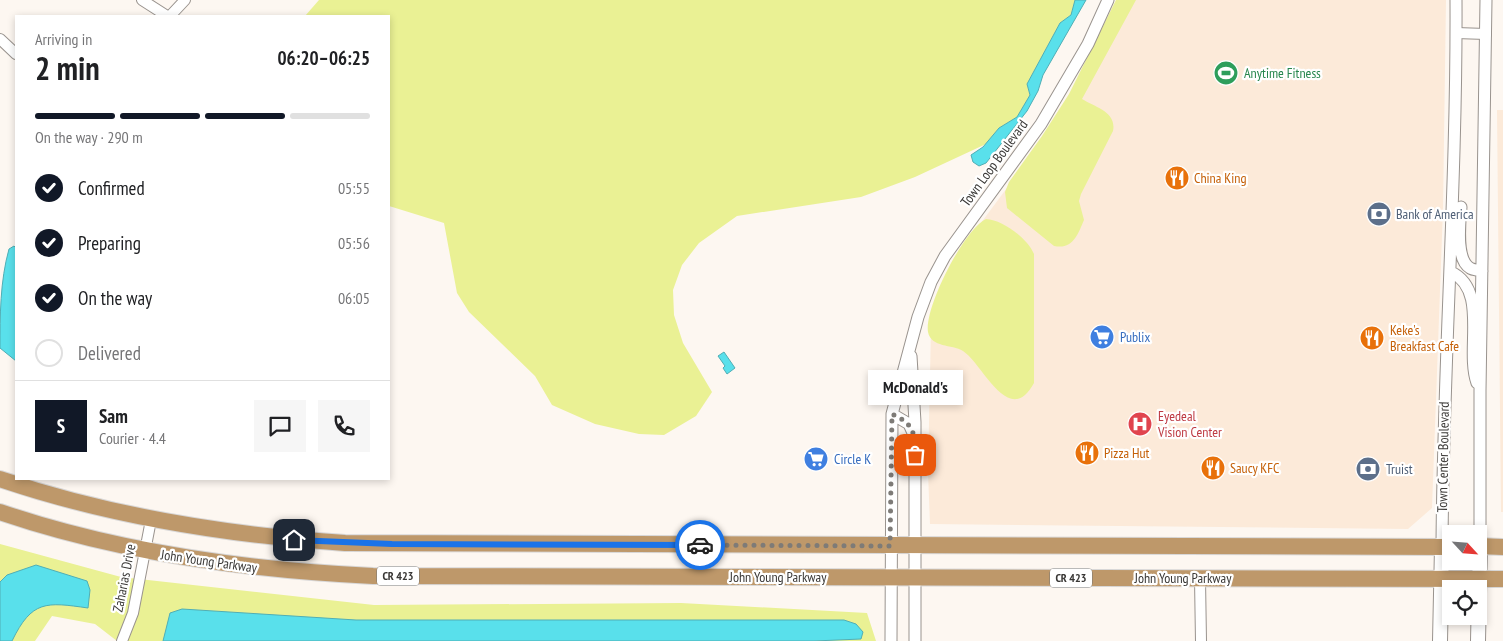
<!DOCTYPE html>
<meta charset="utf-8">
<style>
:root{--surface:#fff;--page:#f6f6f6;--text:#202124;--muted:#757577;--line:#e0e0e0;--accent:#111827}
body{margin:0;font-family:"PT Sans Narrow",sans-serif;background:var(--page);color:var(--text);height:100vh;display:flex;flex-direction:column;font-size:19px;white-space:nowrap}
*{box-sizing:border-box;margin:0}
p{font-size:16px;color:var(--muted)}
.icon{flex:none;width:28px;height:28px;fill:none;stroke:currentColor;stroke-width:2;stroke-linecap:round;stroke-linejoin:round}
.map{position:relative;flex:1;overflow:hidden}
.panel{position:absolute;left:15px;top:15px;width:375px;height:465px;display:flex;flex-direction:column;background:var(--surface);border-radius:0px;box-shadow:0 2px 8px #0003}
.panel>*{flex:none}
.needle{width:32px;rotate:116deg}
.tools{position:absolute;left:1442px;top:525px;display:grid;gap:10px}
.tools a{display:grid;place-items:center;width:45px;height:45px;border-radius:0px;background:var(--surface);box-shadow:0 2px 8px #0003;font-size:25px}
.pin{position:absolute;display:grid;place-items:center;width:42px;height:42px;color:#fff;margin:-21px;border-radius:10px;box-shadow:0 2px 8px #0006}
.courier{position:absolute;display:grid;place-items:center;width:50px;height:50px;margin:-25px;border:4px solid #1a73e8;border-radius:50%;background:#fff;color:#222;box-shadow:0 1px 6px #0007}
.bubble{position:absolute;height:35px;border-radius:0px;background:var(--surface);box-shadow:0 2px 8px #0003;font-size:16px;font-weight:700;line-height:35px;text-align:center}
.overview em{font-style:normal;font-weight:700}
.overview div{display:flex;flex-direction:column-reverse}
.overview{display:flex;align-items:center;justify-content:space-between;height:85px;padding:0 20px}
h1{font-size:32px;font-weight:700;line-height:38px}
.bar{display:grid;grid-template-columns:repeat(4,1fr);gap:8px 5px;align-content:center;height:60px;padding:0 20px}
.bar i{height:6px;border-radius:4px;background:var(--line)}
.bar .on{background:var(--accent)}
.bar p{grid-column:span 4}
.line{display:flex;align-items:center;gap:12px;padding:0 20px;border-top:1px solid var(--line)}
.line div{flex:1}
.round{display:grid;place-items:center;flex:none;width:52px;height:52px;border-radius:0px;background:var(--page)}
ol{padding:0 20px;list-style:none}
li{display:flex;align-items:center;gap:15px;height:55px}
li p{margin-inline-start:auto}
li .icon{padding:5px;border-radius:50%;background:var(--accent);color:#fff;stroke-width:4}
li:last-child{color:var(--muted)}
li i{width:28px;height:28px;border:2px solid var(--line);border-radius:50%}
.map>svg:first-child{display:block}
</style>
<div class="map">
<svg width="1503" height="641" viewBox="0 0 1503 641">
<rect width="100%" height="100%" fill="#fdf7f1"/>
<path fill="#fcead9" d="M1119,0H1446L1443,209L1432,508L1408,529L930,524L928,472L931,327L972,235L1041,142L1065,104Z
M1497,110H1503V512H1501Z"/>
<path fill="#eaf194" d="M319,0H1075L1071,15L1060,23L1027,84L1030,95L1017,117L999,128L986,144L915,177L861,197L737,216L699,243L682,265L673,290L674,315L683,343L712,392L696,416L664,435L639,434L595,424L552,405L535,376L469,312L457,293L444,223L389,206V16H305Z
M1116,0H1136L1082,99C1095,107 1117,112 1113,131L1081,194L1079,201L1084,220C1078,234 1073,250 1054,246L1007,208L1005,192L1009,182L1042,136L1069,94Z
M986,219C1003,220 1027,238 1034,254V383C1009,429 983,364 963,351C952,344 931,348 928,332C924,308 964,229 986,219Z
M0,544L121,577L374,605L681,603L867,613L876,641H117L95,624L52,616L35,641H0Z"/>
<path fill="#59e0eb" stroke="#50aeb5" d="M1075,0H1086L1043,75L1038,91L1027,111L986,163L979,166L973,162L971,155L983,147L999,128L1017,117L1030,95L1027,84L1060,23L1071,15Z
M14,246L16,248V361L0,348C0,316 0,281 9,249Z
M724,352L735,368L727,374L723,368L725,366L718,356Z
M36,565L87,581L90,590L88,608C46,602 32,600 12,641H0V582L7,575Z
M182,609L356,620H844L856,624L863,632L861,639L814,641H163L170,613Z"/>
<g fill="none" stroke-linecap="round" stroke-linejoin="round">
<defs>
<path id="minor" d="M142,0L167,16
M170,16L185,0
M1456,33L1486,34
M0,39L16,54
M1200,579L1201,641
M122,641L133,613L151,520"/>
<path id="tertiary" d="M1461,207C1460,222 1455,259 1470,268C1473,270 1478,270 1482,271
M1451,272C1489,290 1465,349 1477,383
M911,356L915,422V641
M892,414L909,424L914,435
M1480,546V391L1486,0
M1442,547C1443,364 1457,182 1456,0
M891,641L892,414L918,317L931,282L945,256L1041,124L1088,44L1108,0"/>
<path id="secondary" d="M1440,641L1442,547
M1478,641L1480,546"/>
<path id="trunk" d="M0,479C112,517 227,535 345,543L1451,547
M0,512C120,553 246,570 373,576L1503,579
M1479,546L1503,547"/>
</defs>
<use href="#minor" stroke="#99938e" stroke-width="12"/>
<use href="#tertiary" stroke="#99938e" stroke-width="13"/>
<use href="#secondary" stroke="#99938e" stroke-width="16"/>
<use href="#trunk" stroke="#d8d7d7" stroke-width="18"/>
<use href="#minor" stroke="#fff" stroke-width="10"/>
<use href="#tertiary" stroke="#fff" stroke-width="11"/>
<use href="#secondary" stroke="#fff" stroke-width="14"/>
<use href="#trunk" stroke="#be986a" stroke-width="16"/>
</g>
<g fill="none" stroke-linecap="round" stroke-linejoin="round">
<path stroke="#7e7b77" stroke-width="5" stroke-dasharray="0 9" d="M700,545L890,546L892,414C914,424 915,433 915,455"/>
<path stroke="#1a73e8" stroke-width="6" d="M294,540L392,544L700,545"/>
</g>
<defs>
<symbol id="stadium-disc" viewBox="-11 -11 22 22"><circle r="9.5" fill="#2e9e5b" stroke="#fff"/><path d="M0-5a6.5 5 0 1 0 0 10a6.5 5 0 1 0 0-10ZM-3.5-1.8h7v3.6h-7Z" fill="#fff"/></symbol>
<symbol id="restaurant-disc" viewBox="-11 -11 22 22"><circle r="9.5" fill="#e8710a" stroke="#fff"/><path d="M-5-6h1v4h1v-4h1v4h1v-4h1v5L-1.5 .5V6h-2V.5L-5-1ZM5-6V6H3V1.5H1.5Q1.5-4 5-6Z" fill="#fff"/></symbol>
<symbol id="bank-disc" viewBox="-11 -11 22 22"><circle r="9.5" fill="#5c6f8a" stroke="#fff"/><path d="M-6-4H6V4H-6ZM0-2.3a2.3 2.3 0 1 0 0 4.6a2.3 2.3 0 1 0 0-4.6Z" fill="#fff"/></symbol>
<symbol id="supermarket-disc" viewBox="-11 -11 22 22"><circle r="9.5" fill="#3f7fe0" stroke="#fff"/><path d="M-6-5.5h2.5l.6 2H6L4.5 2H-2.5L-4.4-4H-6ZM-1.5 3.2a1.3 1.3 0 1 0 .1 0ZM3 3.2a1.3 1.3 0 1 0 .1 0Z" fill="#fff"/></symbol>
<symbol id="hospital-disc" viewBox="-11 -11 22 22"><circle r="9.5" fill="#e0444e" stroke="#fff"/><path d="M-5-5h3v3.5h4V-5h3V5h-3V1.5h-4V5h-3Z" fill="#fff"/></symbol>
</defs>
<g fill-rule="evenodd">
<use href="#stadium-disc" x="1212" y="59" width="28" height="28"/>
<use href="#restaurant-disc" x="1163" y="164" width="28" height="28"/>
<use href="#bank-disc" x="1365" y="200" width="28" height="28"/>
<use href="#supermarket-disc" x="1088" y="323" width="28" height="28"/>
<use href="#restaurant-disc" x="1358" y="324" width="28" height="28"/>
<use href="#hospital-disc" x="1126" y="410" width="28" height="28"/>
<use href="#restaurant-disc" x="1073" y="439" width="28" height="28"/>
<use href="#supermarket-disc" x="802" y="445" width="28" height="28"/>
<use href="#restaurant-disc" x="1199" y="454" width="28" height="28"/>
<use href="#bank-disc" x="1354" y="455" width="28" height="28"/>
</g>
<g text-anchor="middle" stroke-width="4.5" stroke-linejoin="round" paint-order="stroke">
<g fill="#fff" stroke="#757472" stroke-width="1">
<rect x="377" y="566.5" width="42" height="19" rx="4"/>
<rect x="1050" y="568.5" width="42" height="19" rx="4"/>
</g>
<g font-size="12" font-weight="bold" fill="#3a3836">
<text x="398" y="580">CR 423</text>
<text x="1071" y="582">CR 423</text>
</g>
<g font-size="14" fill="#27864d" stroke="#fff" text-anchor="start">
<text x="1244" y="78">Anytime Fitness</text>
</g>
<g font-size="14" fill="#3a3836" stroke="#fff">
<text transform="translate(994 163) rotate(-54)" y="5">Town Loop Boulevard</text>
<text transform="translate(1443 457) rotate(-89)" y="5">Town Center Boulevard</text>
<text transform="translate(209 561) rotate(8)" y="5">John Young Parkway</text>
<text x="778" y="582">John Young Parkway</text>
<text transform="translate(124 578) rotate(-79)" y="5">Zaharias Drive</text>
<text x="1183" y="583">John Young Parkway</text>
</g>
<g font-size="14" fill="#c56008" stroke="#fff" text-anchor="start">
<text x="1194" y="183">China King</text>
<text x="1390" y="335">Keke's<tspan x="1390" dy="16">Breakfast Cafe</tspan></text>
<text x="1104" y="458">Pizza Hut</text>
<text x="1230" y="473">Saucy KFC</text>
</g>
<g font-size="14" fill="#4e5e75" stroke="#fff" text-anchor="start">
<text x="1396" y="219">Bank of America</text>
<text x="1386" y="474">Truist</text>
</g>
<g font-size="14" fill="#366cbe" stroke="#fff" text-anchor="start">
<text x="1120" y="342">Publix</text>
<text x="834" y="464">Circle K</text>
</g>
<g font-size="14" fill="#be3a42" stroke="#fff" text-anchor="start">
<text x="1158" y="421">Eyedeal<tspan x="1158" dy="16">Vision Center</tspan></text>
</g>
</g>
</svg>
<div class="tools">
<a><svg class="needle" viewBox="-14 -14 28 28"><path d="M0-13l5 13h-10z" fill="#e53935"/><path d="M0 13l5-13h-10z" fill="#757577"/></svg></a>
<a><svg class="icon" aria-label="locate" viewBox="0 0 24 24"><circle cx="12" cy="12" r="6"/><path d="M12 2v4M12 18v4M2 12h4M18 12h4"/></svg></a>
</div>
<div class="pin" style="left:915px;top:455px;background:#ea580c"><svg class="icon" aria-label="bag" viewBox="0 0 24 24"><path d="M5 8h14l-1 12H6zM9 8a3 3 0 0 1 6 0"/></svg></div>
<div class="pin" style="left:294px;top:540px;background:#1f2937"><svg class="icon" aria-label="home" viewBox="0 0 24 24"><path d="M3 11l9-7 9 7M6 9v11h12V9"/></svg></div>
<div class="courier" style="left:700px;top:545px"><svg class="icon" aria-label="car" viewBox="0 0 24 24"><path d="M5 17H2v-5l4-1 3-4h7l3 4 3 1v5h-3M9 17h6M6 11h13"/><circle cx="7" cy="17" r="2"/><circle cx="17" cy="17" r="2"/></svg></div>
<div class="bubble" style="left:868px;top:370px;width:95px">McDonald's</div>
<section class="panel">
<div class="overview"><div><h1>2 min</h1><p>Arriving in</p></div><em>06:20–06:25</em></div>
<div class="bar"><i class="on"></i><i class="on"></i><i class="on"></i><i></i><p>On the way · 290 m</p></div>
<ol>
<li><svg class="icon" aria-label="check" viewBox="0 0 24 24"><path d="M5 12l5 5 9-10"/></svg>Confirmed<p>05:55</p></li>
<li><svg class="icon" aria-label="check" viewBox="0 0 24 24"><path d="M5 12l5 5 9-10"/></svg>Preparing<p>05:56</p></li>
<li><svg class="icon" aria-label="check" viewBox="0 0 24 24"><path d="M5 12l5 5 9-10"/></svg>On the way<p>06:05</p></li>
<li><i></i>Delivered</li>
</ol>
<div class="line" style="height:90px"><b class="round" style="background:var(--accent);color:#fff">S</b><div><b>Sam</b><p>Courier · 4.4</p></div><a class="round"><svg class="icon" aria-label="chat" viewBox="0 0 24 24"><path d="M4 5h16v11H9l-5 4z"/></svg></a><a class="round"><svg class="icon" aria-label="phone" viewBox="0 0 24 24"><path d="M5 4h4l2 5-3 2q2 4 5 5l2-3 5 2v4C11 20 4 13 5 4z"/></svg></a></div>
</section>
</div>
